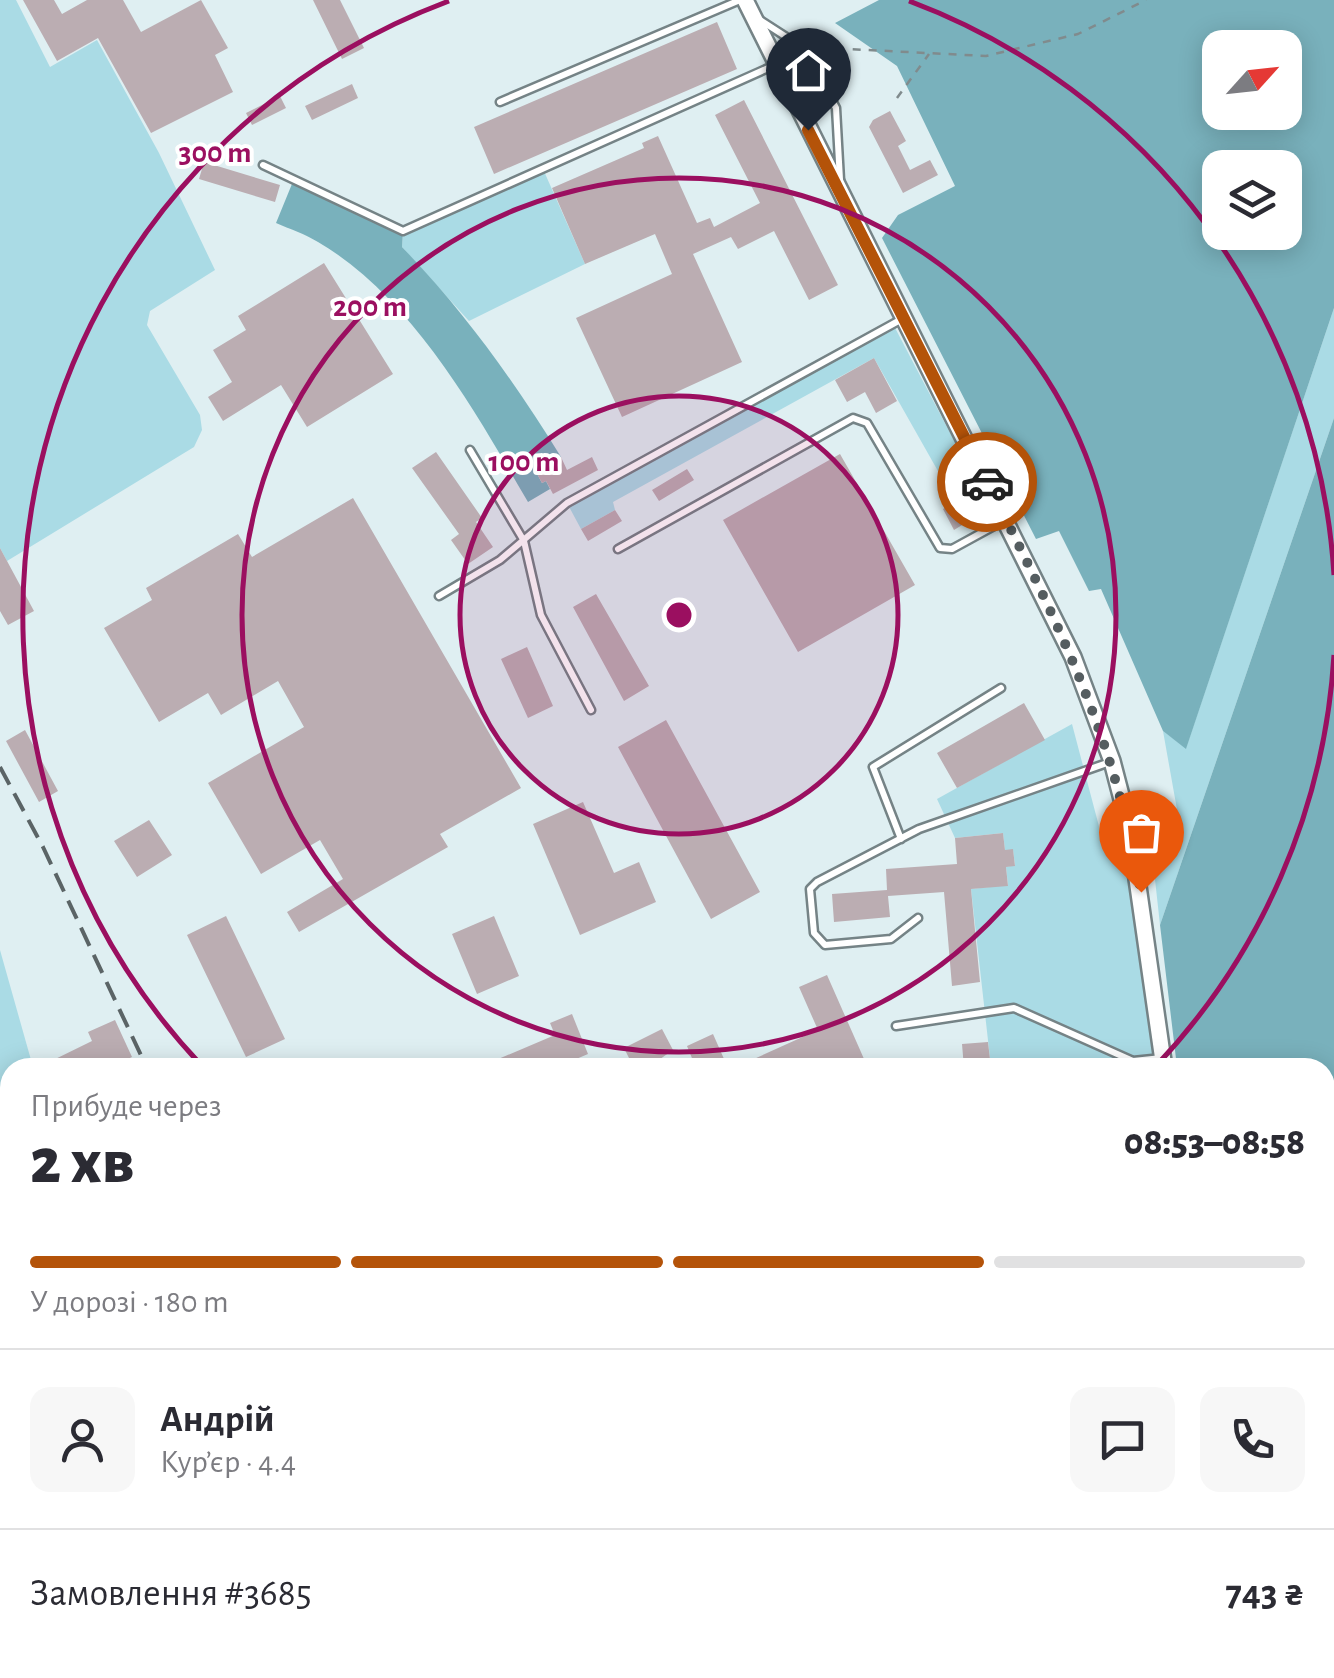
<!DOCTYPE html>
<html lang="uk">
<meta charset="utf-8">
<style>
:root{--surface:#fff;--page:#f7f7f7;--text:#2b2b33;--muted:#7c7c81;--line:#e1e1e2;--accent:#b45309}
body{margin:0;font-family:"Alegreya Sans",sans-serif;background:var(--page);color:var(--text);height:100vh;display:flex;flex-direction:column;font-size:38px;white-space:nowrap}
*{box-sizing:border-box;margin:0}
p{font-size:32px;color:var(--muted)}
.icon{flex:none;width:55px;height:55px;fill:none;stroke:currentColor;stroke-width:2;stroke-linecap:round;stroke-linejoin:round}
.map{position:relative;flex:1;overflow:hidden}
.sheet{position:absolute;left:0px;top:1058px;width:1335px;height:622px;display:flex;flex-direction:column;background:var(--surface);border-radius:30px 30px 0 0;box-shadow:0 5px 25px #0003}
.sheet>*{flex:none}
.needle{width:65px;rotate:63deg}
.fabs{position:absolute;left:1202px;top:30px;display:grid;gap:20px}
.fabs a{display:grid;place-items:center;width:100px;height:100px;border-radius:20px;background:var(--surface);box-shadow:0 5px 25px #0003;font-size:50px}
.pin{position:absolute;display:grid;place-items:center;width:85px;height:85px;color:#fff;margin:-102px -42px;border-radius:50% 50% 50% 0;rotate:-45deg;box-shadow:0 0 10px #0007}
.pin .icon{rotate:45deg}
.courier{position:absolute;display:grid;place-items:center;width:100px;height:100px;margin:-50px;border:8px solid #b45309;border-radius:50%;background:#fff;color:#222;box-shadow:0 2px 12px #0007}
.headline em{font-style:normal;font-weight:800}
.headline div{display:flex;flex-direction:column-reverse}
.headline{display:flex;align-items:center;justify-content:space-between;height:170px;padding:0 30px}
h1{font-size:65px;font-weight:800;line-height:75px}
.bar{display:grid;grid-template-columns:repeat(4,1fr);gap:15px 10px;align-content:center;height:120px;padding:0 30px}
.bar i{height:12px;border-radius:8px;background:var(--line)}
.bar .selected{background:var(--accent)}
.bar p{grid-column:span 4}
.line{display:flex;align-items:center;gap:25px;padding:0 30px;border-top:2px solid var(--line)}
.line div{flex:1}
.round{display:grid;place-items:center;flex:none;width:105px;height:105px;border-radius:20px;background:var(--page)}
.map>svg:first-child{display:block}
</style>
<div class="map">
<svg width="1334" height="1678" viewBox="0 0 1334 1678">
<rect width="100%" height="100%" fill="#dfeff2"/>
<path fill="#aadbe5" d="M0,0H16L50,67L97,40L159,153L215,270L150,311L147,325L200,415L202,430L194,447L7,561L0,548Z
M543,169L585,264L469,321L402,247L403,231Z
M1334,308V418L1160,925L1152,852L1177,839L1181,832L1163,731L1186,748Z
M893,324L981,492L964,517L874,358L613,502L615,510L581,529L567,503Z
M1072,724L1101,834L1130,830L1164,1067H991L971,889L1008,885L1006,867L1015,865L1013,850H1005L1003,833L955,838L937,799Z
M0,950L33,1067L10,1068V1099L0,1104Z"/>
<path fill="#79b1bc" fill-rule="evenodd" d="M879,0H1334V308L1186,749L1163,731L1101,589L1089,591L1059,531L1036,539L882,238L898,215L955,186L897,66L835,23ZM1220,48H1285V112H1220ZM1220,168H1285V232H1220Z
M294,179L403,231L402,247C464,311 514,381 561,457L535,470L542,483L546,481L550,489L528,502C475,411 411,296 318,242C305,234 290,229 276,223Z
M1334,418V1678H1257L1255,1670H1325V1068L1177,1067L1160,925Z
M878,1670H994L995,1678H875Z"/>
<path fill="#bbadb2" d="M23,0H54L62,14L87,0H123L141,32L201,0L228,48L215,55L233,92L151,133L98,38L57,61Z
M313,0H340L364,48L342,59Z
M717,22L737,69L494,174L474,127Z
M829,35L848,75L831,83L810,44Z
M352,84L358,98L312,120L305,106Z
M280,96L286,108L252,125L246,113Z
M744,100L838,285L809,300L774,231L738,249L731,237L693,254L742,362L622,417L576,318L672,274L655,234L585,264L552,188L644,148L642,143L658,136L697,223L710,218L714,227L760,203L715,115Z
M890,111L906,141L898,146L910,170L930,160L938,175L903,193L869,127L873,120Z
M204,162L280,185L275,202L199,179Z
M324,263L393,374L307,427L281,385L223,421L208,397L232,382L213,350L246,330L238,316Z
M874,358L897,401L876,413L865,392L847,402L835,380Z
M436,452L482,518L476,522L493,547L468,564L451,540L459,534L412,468Z
M840,454L915,585L798,652L723,520Z
M561,457L567,470L592,457L598,470L553,494L546,481L542,483L535,470Z
M687,469L694,480L659,501L652,490Z
M353,498L521,788L440,834L448,847L299,932L287,912L343,879L320,840L261,874L208,783L304,727L278,681L221,715L208,693L159,722L104,628L152,600L146,588L238,534L252,557Z
M955,502L967,522L954,530L943,509Z
M615,510L622,521L588,541L581,529Z
M0,548L34,611L8,625L0,611Z
M596,594L649,686L624,701L573,607Z
M527,647L553,706L528,718L501,659Z
M1024,703L1045,740L957,788L937,753Z
M666,720L760,892L711,919L618,747Z
M25,730L58,791L39,802L6,741Z
M583,802L614,873L639,862L656,902L580,935L533,824Z
M149,820L172,855L137,877L114,841Z
M1003,833L1005,850L1013,849L1015,866L1006,867L1008,886L971,889L980,982L952,986L944,892L888,896L890,917L834,922L832,894L887,890L886,869L957,864L955,838Z
M226,916L285,1039L246,1057L187,935Z
M494,916L519,976L477,994L452,934Z
M827,975L868,1068H734L818,1030L799,987Z
M572,1014L588,1054L555,1068H477L555,1035L550,1023Z
M115,1020L132,1057L109,1068H37L92,1041L88,1032Z
M662,1029L673,1050L653,1064L651,1060L634,1068L624,1048Z
M713,1034L728,1068H696L687,1046Z
M988,1042L991,1068H964L962,1044Z"/>
<g fill="none" stroke-linecap="round" stroke-linejoin="round">
<defs>
<path id="service" d="M760,20L805,49L836,108L840,180
M500,102L740,0
M263,165L403,231L775,65
M470,450L524,541L541,615L591,710
M618,549L853,418L867,423L940,548L952,549L1005,520
M439,596L500,560L567,503L902,319
M901,839L873,767L1001,688
M918,918L891,939L825,945L814,933L810,889L817,882L919,829L1110,762
M896,1026L1014,1008L1133,1061L1162,1058
M509,1670L510,1678"/>
<path id="tertiary" d="M745,0L1073,657L1112,761L1130,830L1164,1068
M1242,1670L1243,1678"/>
</defs>
<use href="#service" stroke="#758386" stroke-width="11"/>
<use href="#tertiary" stroke="#758386" stroke-width="20"/>
<path stroke="#808b8d" stroke-width="2.5" stroke-dasharray="8 8" stroke-linecap="butt" d="M823,60L848,49L986,56L1078,34L1146,0
M897,98L929,54
M1325,1307L1334,1303
M1325,1595L1334,1622"/>
<use href="#service" stroke="#fff" stroke-width="6"/>
<use href="#tertiary" stroke="#fff" stroke-width="15"/>
<path stroke="#5b6466" stroke-width="4" stroke-dasharray="20 10" stroke-linecap="butt" d="M0,767L43,847L147,1068"/>
</g>
<g fill="none" stroke-linecap="round" stroke-linejoin="round">
<path stroke="#555d60" stroke-width="10" stroke-dasharray="0 18" d="M987,482C1057,620 1115,737 1141,892"/>
<path stroke="#b45309" stroke-width="12" d="M808,130L987,482"/>
</g>
<circle cx="679" cy="615" r="219" fill="#9b0f60" fill-opacity=".12"/>
<g fill="none" stroke="#9b0f60" stroke-width="5">
<circle cx="679" cy="615" r="219"/>
<circle cx="679" cy="615" r="437"/>
<path d="M1334 655A656 656 0 0 1 1155 1067M203 1067A656 656 0 0 1 449 1M909 1A656 656 0 0 1 1334 575"/>
</g>
<circle cx="679" cy="615" r="15" fill="#9b0f60" stroke="#fff" stroke-width="5"/>
<g font-size="30" text-anchor="middle" font-weight="bold" fill="#9b0f60" stroke="#fff" stroke-width="8" stroke-linejoin="round" paint-order="stroke">
<text x="215" y="162">300 m</text>
<text x="370" y="316">200 m</text>
<text x="524" y="471">100 m</text>
</g>
</svg>
<div class="fabs">
<a><svg class="needle" viewBox="-14 -14 28 28"><path d="M0-13l5 13h-10z" fill="#e53935"/><path d="M0 13l5-13h-10z" fill="#7c7c81"/></svg></a>
<a><svg class="icon" aria-label="layers" viewBox="0 0 24 24"><path d="M12 4l9 5-9 5-9-5zM3 14l9 5 9-5"/></svg></a>
</div>
<div class="pin" style="left:1141px;top:892px;background:#ea580c"><svg class="icon" aria-label="bag" viewBox="0 0 24 24"><path d="M5 8h14l-1 12H6zM9 8a3 3 0 0 1 6 0"/></svg></div>
<div class="pin" style="left:808px;top:130px;background:#1f2937"><svg class="icon" aria-label="home" viewBox="0 0 24 24"><path d="M3 11l9-7 9 7M6 9v11h12V9"/></svg></div>
<div class="courier" style="left:987px;top:482px"><svg class="icon" aria-label="car" viewBox="0 0 24 24"><path d="M5 17H2v-5l4-1 3-4h7l3 4 3 1v5h-3M9 17h6M6 11h13"/><circle cx="7" cy="17" r="2"/><circle cx="17" cy="17" r="2"/></svg></div>
<section class="sheet">
<div class="headline"><div><h1>2 хв</h1><p>Прибуде через</p></div><em>08:53–08:58</em></div>
<div class="bar"><i class="selected"></i><i class="selected"></i><i class="selected"></i><i></i><p>У дорозі · 180 m</p></div>
<div class="line" style="height:180px"><a class="round"><svg class="icon" aria-label="person" viewBox="0 0 24 24"><circle cx="12" cy="8" r="4"/><path d="M4 21q1-7 8-7t8 7"/></svg></a><div><b>Андрій</b><p>Кур’єр · 4.4</p></div><a class="round"><svg class="icon" aria-label="chat" viewBox="0 0 24 24"><path d="M4 5h16v11H9l-5 4z"/></svg></a><a class="round"><svg class="icon" aria-label="phone" viewBox="0 0 24 24"><path d="M5 4h4l2 5-3 2q2 4 5 5l2-3 5 2v4C11 20 4 13 5 4z"/></svg></a></div>
<div class="line" style="height:130px"><div>Замовлення #3685</div><b>743 ₴</b></div>
</section>
</div>
